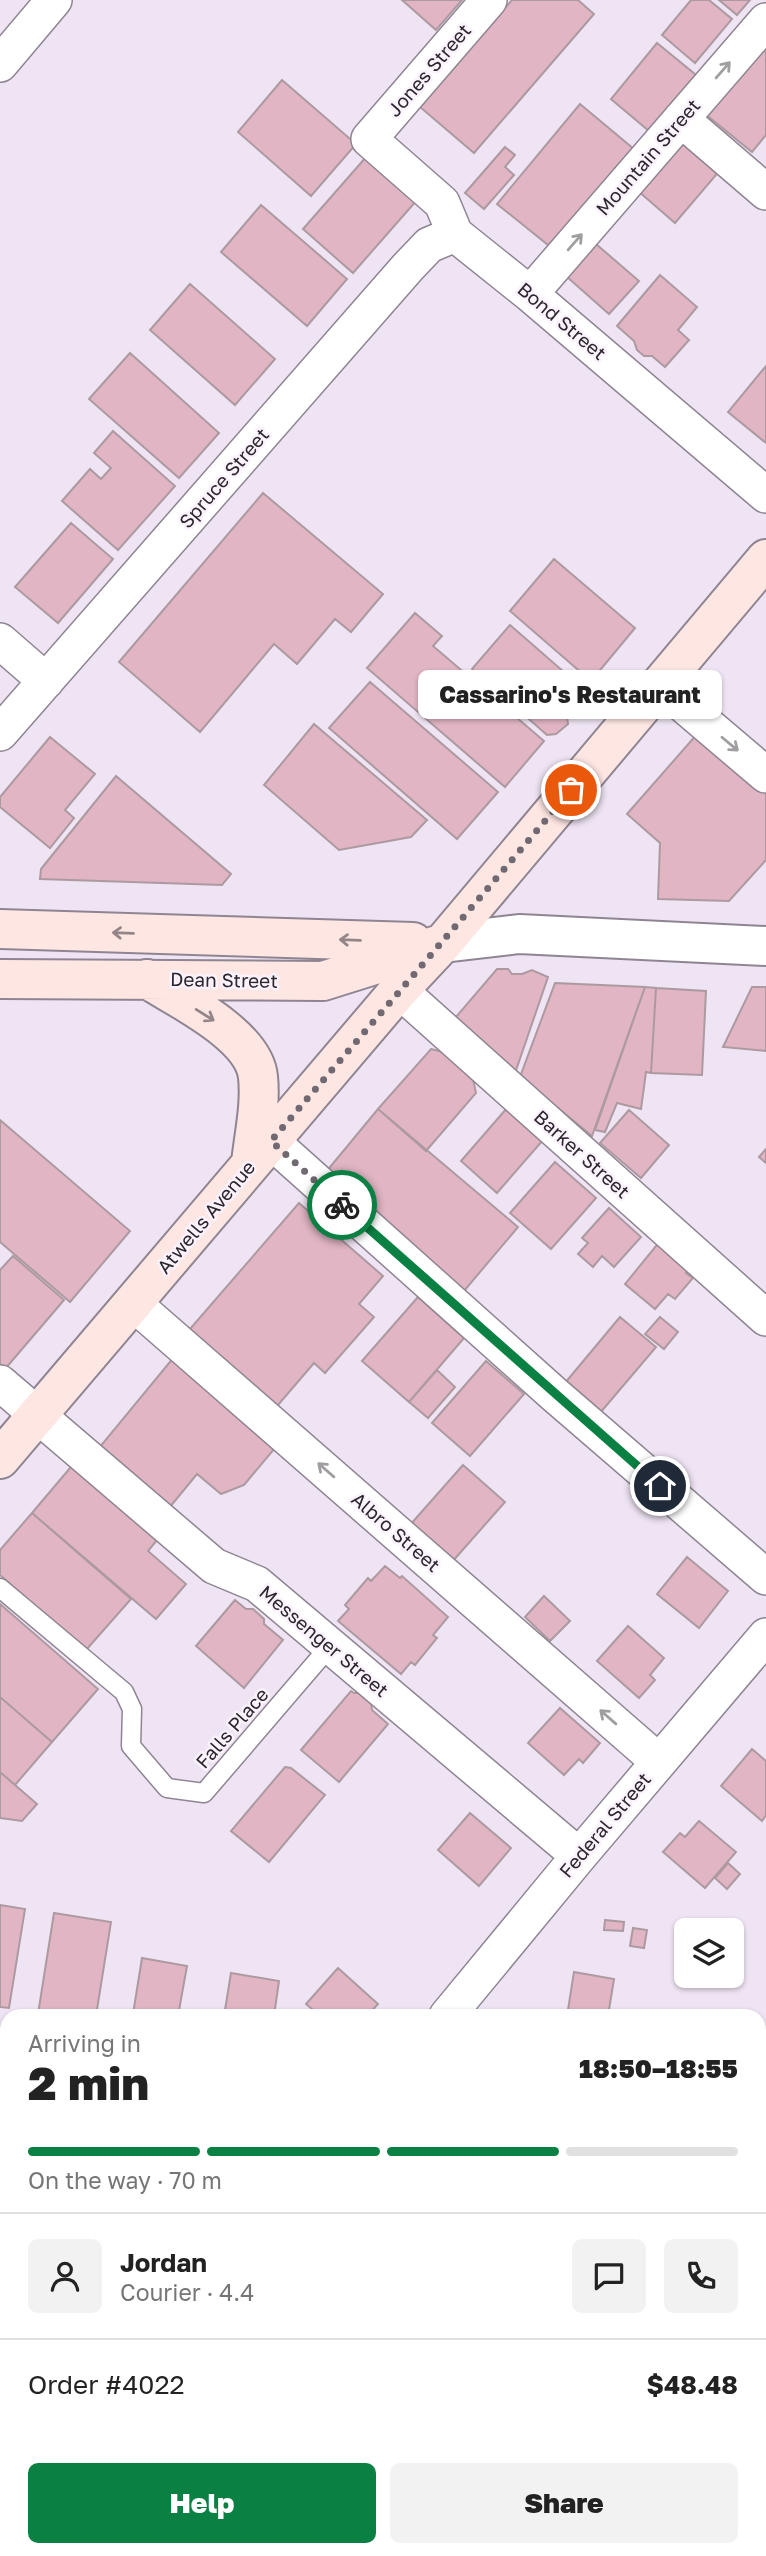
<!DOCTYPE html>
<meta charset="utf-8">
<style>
:root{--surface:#fff;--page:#f2f2f2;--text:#222;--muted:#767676;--line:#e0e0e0;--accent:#0b8043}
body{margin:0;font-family:"Golos Text",sans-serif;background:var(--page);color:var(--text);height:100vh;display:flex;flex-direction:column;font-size:26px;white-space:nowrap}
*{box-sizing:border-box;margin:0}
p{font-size:23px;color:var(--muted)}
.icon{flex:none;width:38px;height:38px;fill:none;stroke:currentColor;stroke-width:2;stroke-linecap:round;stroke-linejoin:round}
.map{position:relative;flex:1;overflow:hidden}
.side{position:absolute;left:0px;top:2009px;width:766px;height:548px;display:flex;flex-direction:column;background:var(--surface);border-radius:21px 21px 0 0;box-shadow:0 2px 5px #0004}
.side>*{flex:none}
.fabs{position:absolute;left:674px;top:1918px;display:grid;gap:14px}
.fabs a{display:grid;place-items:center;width:70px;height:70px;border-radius:10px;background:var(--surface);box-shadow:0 2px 5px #0004;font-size:35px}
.pin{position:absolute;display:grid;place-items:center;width:60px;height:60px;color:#fff;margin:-30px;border:4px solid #fff;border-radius:50%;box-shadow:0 2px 7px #0007}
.courier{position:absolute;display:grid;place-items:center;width:70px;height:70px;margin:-35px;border:5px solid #0b8043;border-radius:50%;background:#fff;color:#222;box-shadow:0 2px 9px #0007}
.bubble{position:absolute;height:49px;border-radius:10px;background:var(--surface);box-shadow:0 2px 5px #0004;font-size:23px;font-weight:800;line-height:49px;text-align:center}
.head em{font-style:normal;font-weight:800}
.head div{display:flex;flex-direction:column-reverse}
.head{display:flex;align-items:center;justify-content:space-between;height:119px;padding:0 28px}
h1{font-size:46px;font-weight:800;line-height:52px}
.bar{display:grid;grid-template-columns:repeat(4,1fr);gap:10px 7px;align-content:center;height:84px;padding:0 28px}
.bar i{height:9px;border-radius:5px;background:var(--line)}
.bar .selected{background:var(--accent)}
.bar p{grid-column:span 4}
.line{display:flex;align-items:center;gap:18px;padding:0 28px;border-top:2px solid var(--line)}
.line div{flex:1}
.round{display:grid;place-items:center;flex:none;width:74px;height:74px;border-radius:10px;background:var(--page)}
.button{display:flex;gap:14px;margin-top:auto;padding:14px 28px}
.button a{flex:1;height:80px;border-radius:10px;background:var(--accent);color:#fff;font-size:28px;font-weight:800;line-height:80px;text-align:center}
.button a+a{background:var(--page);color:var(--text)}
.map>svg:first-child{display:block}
</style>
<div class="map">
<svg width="766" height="2556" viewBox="0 0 766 2556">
<rect width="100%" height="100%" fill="#efe4f3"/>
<path fill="#e1b5c3" stroke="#ac9aa0" stroke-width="2" d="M402,0H462L436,30Z
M512,0H578L594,14L474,153L420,107Z
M691,0H709L732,19L695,63L662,35Z
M719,0H750L737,15Z
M657,43L696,75L649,131L611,99Z
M759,46L766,52V135L752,152L704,113Z
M282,80L356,144L311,196L238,132Z
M580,104L635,150L553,249L497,204Z
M683,138L722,168L675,223L638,191Z
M505,147L515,155L505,167L514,175L484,209L465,193Z
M367,156L417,200L353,273L303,229Z
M261,205L347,279L307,326L221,252Z
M596,244L639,281L609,314L567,277Z
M660,275L697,307L678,330L689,340L665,367L652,356H644L637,350L634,341L617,326Z
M190,284L275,359L235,405L150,330Z
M130,353L219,433L179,478L89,399Z
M766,366V443L728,412Z
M113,431L175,486L118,550L62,501L90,469L101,479L111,468L94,453Z
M263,493L383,594L351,632L335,619L297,664L274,644L200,732L119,662Z
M71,523L113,559L58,623L15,587Z
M554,559L635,628L591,681L510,611Z
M415,613L442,636L433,646L544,741L505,787L367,668Z
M510,625L587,692L567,715L568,724L556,734L547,735L472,669Z
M370,682L498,792L457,839L329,728Z
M314,724L427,820L411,837L339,850L264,785Z
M698,733L766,793V860L729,901L658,899L660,843L627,814Z
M50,737L95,774L65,810L74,818L50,848L0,807V797Z
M116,776L231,874L222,885L40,879L41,869Z
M497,969H508L512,974H522L532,970L548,977L513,1079L450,1024Z
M555,983L645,987L592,1136L520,1077Z
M645,987L656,988L651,1073L646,1072L641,1109L617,1103L605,1132L595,1130Z
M752,987H766V1051L723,1047Z
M656,988L706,991L702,1075L651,1073Z
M431,1049L443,1052L473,1079L476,1093L426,1151L378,1109Z
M507,1108L543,1140L497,1193L461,1161Z
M378,1109L518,1227L464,1291L326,1172Z
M629,1110L669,1145L641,1178L600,1143Z
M0,1120L130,1231L70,1302L0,1242Z
M766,1149V1163L759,1157Z
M555,1162L596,1198L551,1249L510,1213Z
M299,1203L383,1276L359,1304L374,1317L325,1373L314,1363L272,1412L184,1336Z
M609,1208L641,1237L614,1267L602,1256L593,1267L578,1254L588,1243L582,1238Z
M661,1240L692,1266L686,1273L693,1278L675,1299L668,1294L655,1309L625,1284Z
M13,1256L64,1300L5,1369L0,1365V1270Z
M418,1297L464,1338L409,1402L362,1361Z
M620,1317L656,1347L600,1413L565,1383Z
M660,1317L678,1332L664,1349L645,1334Z
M174,1357L275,1448L244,1485L221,1494L197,1474L165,1513L94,1454Z
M486,1361L524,1394L470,1456L432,1423Z
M437,1370L455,1387L428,1418L409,1402Z
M76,1461L162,1534L148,1551L186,1584L156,1619L32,1513Z
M463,1465L505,1502L452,1562L410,1525Z
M32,1513L131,1599L86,1650L0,1575V1550Z
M687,1557L728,1591L699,1628L657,1594Z
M385,1566L400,1578L402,1576L448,1617L433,1635L437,1638L415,1665L411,1662L401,1674L338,1621L349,1609L345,1605L368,1578L371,1581Z
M544,1596L570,1621L550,1641L525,1617Z
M235,1600L246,1609H253L264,1619V1624L283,1640L244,1688L196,1646Z
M0,1604L98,1689L52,1742L0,1697Z
M628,1626L664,1658L650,1675L655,1680L639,1698L597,1661Z
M351,1691L354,1693H362L371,1701L372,1710L388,1724L339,1782L301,1750Z
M0,1697L52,1742L15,1785L0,1772Z
M560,1708L600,1743L583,1763L579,1759L564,1775L528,1743Z
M752,1749L766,1761V1815L762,1821L721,1786Z
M285,1767L291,1768L325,1795L269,1862L231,1831Z
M0,1772L37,1804L22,1821L0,1818Z
M470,1813L511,1848L479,1886L438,1850Z
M699,1821L736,1852L705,1888L663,1852L680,1833L685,1837Z
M728,1863L740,1874L727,1889L715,1878Z
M0,1905L25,1909L9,2008L0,2007Z
M54,1913L111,1922L96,2016L38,2014Z
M605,1920L624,1922L623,1931L604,1930Z
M633,1928L647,1930L644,1948L630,1946Z
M732,1939L739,1940L737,1952L732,1951Z
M142,1958L187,1966L178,2016L133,2014Z
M338,1968L378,2004L367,2016H320L306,2004Z
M574,1972L614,1979L608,2016H567Z
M231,1973L279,1981L274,2016H224Z
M0,2095L7,2096V2185L0,2183Z
M0,2229L7,2230V2282L0,2280Z
M0,2295L7,2296V2347L0,2345Z
M0,2355L7,2357V2409L0,2408Z
M0,2483L7,2484V2550H28L27,2556L0,2555Z
M175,2550H267L270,2556H174Z
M548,2550H597L596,2556H547Z
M647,2550H705L707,2554L721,2556H646Z"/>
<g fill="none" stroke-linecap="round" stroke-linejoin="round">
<defs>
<path id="service" d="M0,1588L124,1692L132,1709L131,1746L167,1788L204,1793L330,1646"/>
<path id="minor" d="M489,0L369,139L442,203L455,234L530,294L766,495
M0,64L54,0
M681,119L766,192
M530,294L766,21
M0,641L46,681
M659,684L766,775
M0,733L408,267L429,245L455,234
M399,990L766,1318
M271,1141L555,1395L766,1577
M133,1303L659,1762
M0,1383L214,1566L257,1584L579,1856
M447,2016L579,1856L766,1636
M0,2055L7,2056
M760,2178L766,2179
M306,2556L307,2550
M760,2556L766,2515"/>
<path id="tertiary" d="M443,943L519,934L766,946"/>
<path id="secondary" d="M0,929L413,942
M0,979L323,981L441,944
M147,979C179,999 254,1035 258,1077C261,1105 254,1135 251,1163
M0,1459L399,990L443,943L766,559"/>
</defs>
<use href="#service" stroke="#8f8592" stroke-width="21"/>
<use href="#minor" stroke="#8f8592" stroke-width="38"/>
<use href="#tertiary" stroke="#8f8592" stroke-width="42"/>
<use href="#secondary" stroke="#8f8592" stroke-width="42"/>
<use href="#service" stroke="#fff" stroke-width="18"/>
<use href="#minor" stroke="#fff" stroke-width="35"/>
<use href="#tertiary" stroke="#fff" stroke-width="38"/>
<use href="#secondary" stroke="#fee6e3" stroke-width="38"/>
</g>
<defs><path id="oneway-shaft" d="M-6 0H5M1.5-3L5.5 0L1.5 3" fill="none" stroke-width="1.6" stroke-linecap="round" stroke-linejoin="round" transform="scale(1.75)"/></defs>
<g stroke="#a09ea0">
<use href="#oneway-shaft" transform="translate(723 70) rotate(-49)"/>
<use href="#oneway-shaft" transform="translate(575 242) rotate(-49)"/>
<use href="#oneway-shaft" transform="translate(730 744) rotate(40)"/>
<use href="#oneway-shaft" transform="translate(326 1470) rotate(-139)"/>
<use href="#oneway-shaft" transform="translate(608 1717) rotate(-139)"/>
</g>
<g stroke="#948688">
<use href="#oneway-shaft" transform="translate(123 933) rotate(-178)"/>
<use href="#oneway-shaft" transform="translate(350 940) rotate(-178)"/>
<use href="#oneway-shaft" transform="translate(205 1015) rotate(32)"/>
</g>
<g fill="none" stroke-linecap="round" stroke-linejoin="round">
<path stroke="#706972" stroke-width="7" stroke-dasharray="0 12.6" d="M342,1205L271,1141C371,1024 472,908 571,790"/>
<path stroke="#0b8043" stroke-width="9" d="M342,1205L660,1486"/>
</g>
<g text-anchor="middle" stroke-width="5" stroke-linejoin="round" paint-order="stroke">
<g font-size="19" fill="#2b272c" stroke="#fbf2fe">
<text transform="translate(429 70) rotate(-49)" y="7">Jones Street</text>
<text transform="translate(648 157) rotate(-49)" y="7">Mountain Street</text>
<text transform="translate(562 321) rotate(40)" y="7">Bond Street</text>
<text transform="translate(224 478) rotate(-49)" y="7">Spruce Street</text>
<text transform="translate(224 980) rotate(1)" y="7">Dean Street</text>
<text transform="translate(582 1154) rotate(42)" y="7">Barker Street</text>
<text transform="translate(206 1217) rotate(-50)" y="7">Atwells Avenue</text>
<text transform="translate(396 1532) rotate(41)" y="7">Albro Street</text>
<text transform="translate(324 1641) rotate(40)" y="7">Messenger Street</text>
<text transform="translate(232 1728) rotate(-49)" y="7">Falls Place</text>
<text transform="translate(605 1825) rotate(-50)" y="7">Federal Street</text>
</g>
</g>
</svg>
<div class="fabs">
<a><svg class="icon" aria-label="layers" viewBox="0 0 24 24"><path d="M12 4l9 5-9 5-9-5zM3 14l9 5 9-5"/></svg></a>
</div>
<div class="pin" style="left:571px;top:790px;background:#ea580c"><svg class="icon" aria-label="bag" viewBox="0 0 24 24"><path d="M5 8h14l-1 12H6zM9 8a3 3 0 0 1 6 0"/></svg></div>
<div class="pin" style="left:660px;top:1486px;background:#1f2937"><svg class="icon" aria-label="home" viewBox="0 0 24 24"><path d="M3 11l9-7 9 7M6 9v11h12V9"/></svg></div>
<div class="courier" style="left:342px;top:1205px"><svg class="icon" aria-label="bike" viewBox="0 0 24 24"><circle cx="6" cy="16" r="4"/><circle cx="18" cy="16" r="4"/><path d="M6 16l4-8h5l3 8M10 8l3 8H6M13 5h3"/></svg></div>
<div class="bubble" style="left:418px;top:670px;width:304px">Cassarino's Restaurant</div>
<section class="side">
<div class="head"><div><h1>2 min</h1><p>Arriving in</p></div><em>18:50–18:55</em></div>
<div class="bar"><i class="selected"></i><i class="selected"></i><i class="selected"></i><i></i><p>On the way · 70 m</p></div>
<div class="line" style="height:126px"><a class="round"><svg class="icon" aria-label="person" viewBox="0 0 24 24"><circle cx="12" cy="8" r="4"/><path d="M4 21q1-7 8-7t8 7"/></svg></a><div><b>Jordan</b><p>Courier · 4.4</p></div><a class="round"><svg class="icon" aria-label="chat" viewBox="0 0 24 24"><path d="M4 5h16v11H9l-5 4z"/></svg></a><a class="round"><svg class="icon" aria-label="phone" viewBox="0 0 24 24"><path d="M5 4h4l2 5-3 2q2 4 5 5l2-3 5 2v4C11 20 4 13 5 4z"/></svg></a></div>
<div class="line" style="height:91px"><div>Order #4022</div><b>$48.48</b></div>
<div class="button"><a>Help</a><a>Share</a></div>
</section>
</div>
